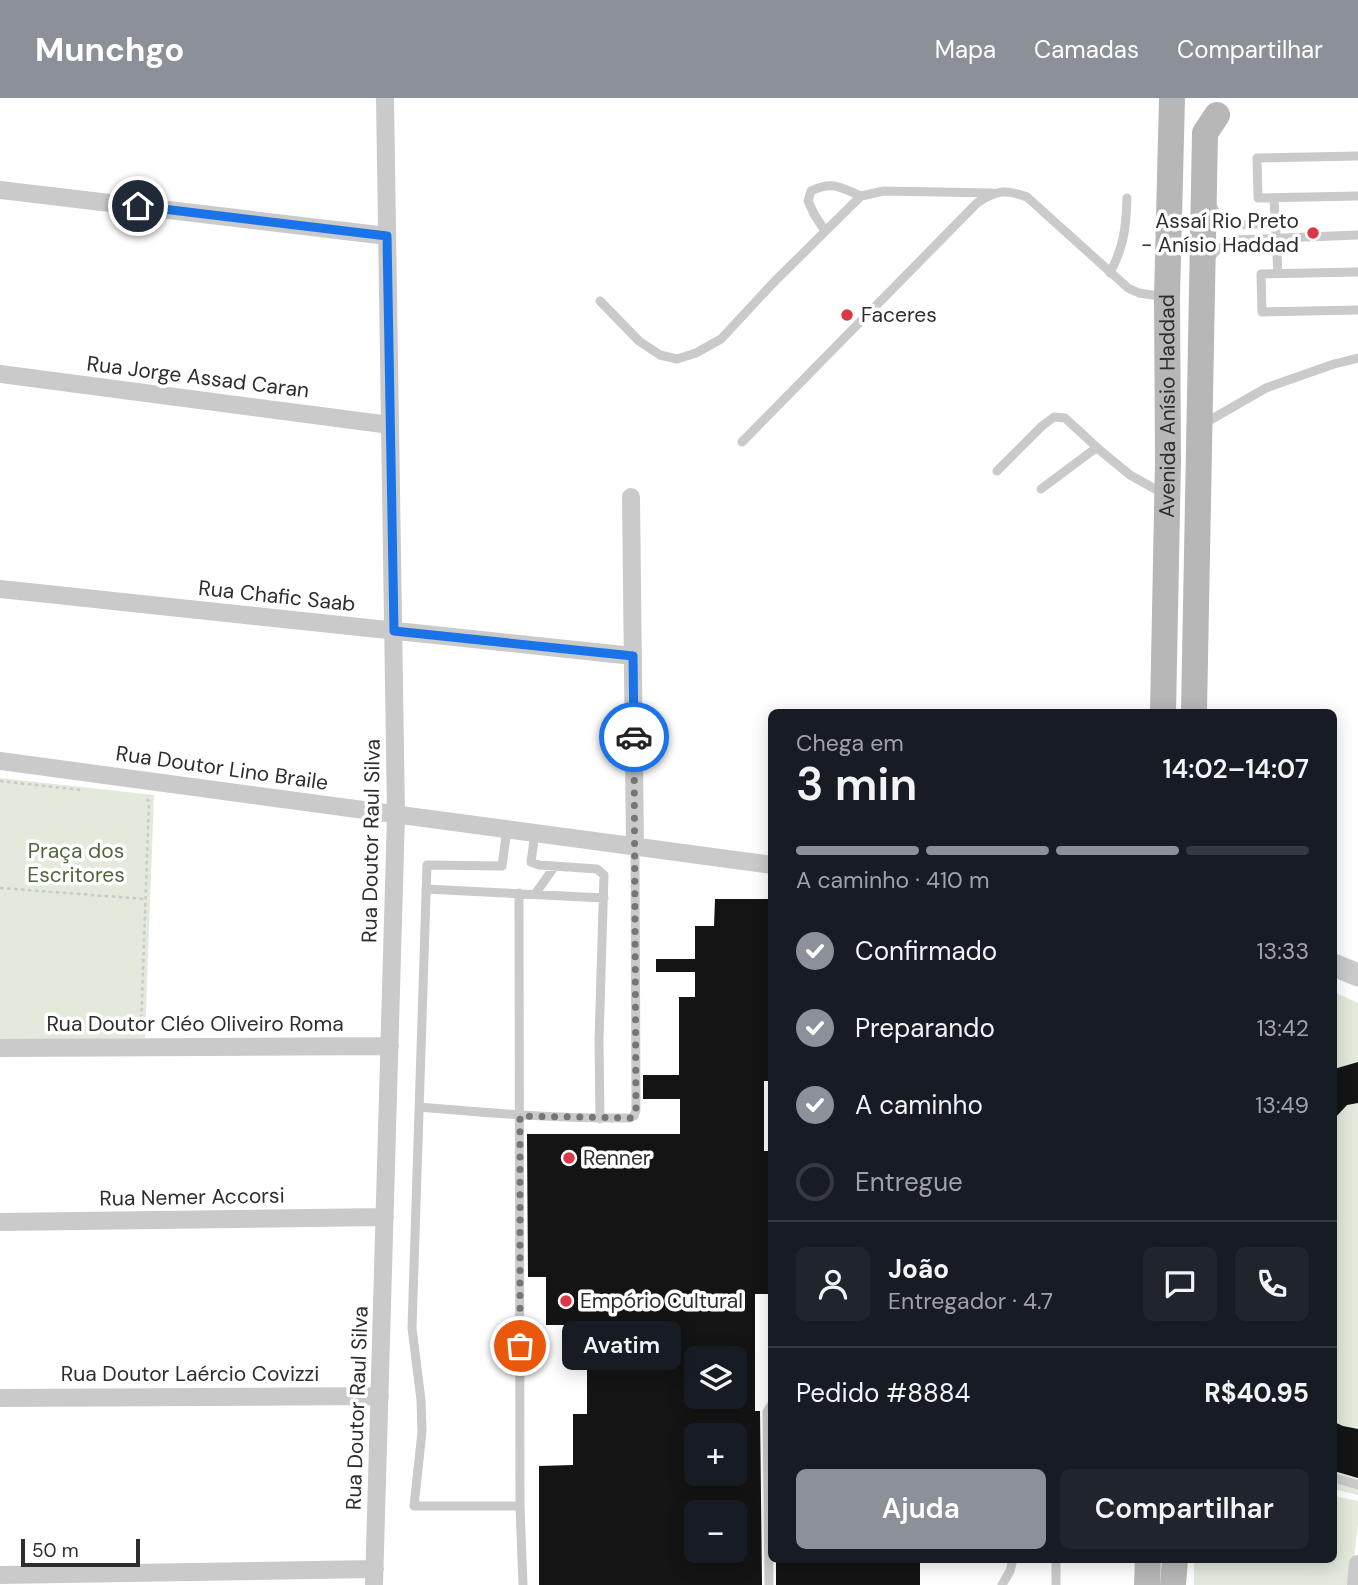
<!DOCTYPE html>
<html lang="pt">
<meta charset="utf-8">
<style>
:root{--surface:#171b24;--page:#20242c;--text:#f1f3f6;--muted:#9ea1a6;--line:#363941;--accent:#8c9099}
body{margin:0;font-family:"DM Sans",sans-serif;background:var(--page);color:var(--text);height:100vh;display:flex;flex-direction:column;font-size:26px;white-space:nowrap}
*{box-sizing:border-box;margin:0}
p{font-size:23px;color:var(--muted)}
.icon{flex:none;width:38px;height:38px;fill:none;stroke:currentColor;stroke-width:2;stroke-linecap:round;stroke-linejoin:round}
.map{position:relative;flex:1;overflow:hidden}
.details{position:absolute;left:768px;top:611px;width:569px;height:854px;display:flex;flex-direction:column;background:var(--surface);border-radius:10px;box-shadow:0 4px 18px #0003}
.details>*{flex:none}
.buttons{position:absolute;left:684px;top:1248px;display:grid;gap:14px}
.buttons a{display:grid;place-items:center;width:63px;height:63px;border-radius:10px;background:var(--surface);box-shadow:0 4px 18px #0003;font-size:35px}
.scale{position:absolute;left:21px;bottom:18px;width:119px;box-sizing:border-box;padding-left:7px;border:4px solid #2d2d2d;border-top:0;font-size:19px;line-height:24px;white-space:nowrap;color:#2d2d2d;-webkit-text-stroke:5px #fff;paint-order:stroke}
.pin{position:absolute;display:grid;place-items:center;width:60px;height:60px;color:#fff;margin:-30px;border:4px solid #fff;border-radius:50%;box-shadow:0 2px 7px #0007}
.courier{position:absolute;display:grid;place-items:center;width:70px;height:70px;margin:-35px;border:5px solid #1a73e8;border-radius:50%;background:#fff;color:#222;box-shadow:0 2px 9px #0007}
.bubble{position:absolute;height:49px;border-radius:10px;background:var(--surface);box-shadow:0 4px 18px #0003;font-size:23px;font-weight:600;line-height:49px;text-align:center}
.summary em{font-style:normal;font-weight:600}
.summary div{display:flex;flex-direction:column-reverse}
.summary{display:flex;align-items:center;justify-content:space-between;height:119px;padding:0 28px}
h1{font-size:46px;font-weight:600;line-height:52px}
.bar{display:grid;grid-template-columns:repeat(4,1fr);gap:10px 7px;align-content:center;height:84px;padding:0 28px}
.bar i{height:9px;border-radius:5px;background:var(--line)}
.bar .active{background:var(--accent)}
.bar p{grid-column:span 4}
.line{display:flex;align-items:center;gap:18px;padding:0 28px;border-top:2px solid var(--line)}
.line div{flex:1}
.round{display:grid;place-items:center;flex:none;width:74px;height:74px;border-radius:10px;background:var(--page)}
ol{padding:0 28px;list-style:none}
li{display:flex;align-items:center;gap:21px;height:77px}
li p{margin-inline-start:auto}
li .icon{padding:7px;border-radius:50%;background:var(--accent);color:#fff;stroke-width:4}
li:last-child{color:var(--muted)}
li i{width:38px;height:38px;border:4px solid var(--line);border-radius:50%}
.primary-button{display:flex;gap:14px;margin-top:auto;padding:14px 28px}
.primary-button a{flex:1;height:80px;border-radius:10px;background:var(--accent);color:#fff;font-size:28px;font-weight:600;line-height:80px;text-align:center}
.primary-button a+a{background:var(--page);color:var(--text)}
header{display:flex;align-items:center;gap:42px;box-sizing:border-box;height:98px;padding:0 35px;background:var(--accent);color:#fff}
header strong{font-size:33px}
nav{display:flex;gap:38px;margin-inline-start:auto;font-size:24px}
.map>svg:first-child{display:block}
</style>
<header>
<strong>Munchgo</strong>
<nav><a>Mapa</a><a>Camadas</a><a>Compartilhar</a></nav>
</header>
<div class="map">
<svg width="1358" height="1487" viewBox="0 0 1358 1487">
<rect width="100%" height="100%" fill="#fff"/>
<path fill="#e3e9db" d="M0,680L154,697L145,940L0,943Z
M1334,894L1358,905V1397L1334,1391Z
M1334,1398L1358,1403V1426L1351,1487H1194V1461H1334Z"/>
<path fill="#141414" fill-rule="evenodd" d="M715,801H772V983H764V1053H772V1196H755V1313H760L762,1487H539V1368L573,1367V1316H587V1227H546V1179H528L527,1036H680V1001H643V977H679V899H695V874H656V861H695V828H714ZM696,1260H735V1298H696ZM696,1337H735V1376H696ZM696,1414H735V1452H696Z
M1358,964V1005L1347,1007L1334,1021V971Z
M1334,1324L1343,1328L1358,1331V1380L1334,1373Z
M776,1461H920V1487H776Z"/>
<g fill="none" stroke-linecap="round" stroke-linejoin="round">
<path stroke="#cacaca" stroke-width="2.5" stroke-dasharray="3.5 3.5" stroke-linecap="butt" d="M0,683L81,692
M0,790L145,801
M137,933L141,928L149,703L146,701"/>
<path stroke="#cacaca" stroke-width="9" d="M1358,58L1257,60L1258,100L1358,98
M1274,100L1278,176
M1212,107L1217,117L1235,127L1275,125
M825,133L814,116L808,103L811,93C833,82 841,90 861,98
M1209,161L1218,151L1236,142L1358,137
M1358,174L1261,176L1262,214L1358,212
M1110,175C1124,148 1126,130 1127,100
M600,203L639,243L660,257L677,261L696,255L721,241L774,184L861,98L884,93L992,95
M1205,325L1266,290L1334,266L1358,260
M742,344L977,105C997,92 1005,91 1027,99L1128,190L1139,195L1166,199
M997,373L1042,328L1054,319L1065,320L1102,354L1130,377L1164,396
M1041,391L1096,350
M507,731L502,768L427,767L412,1230L421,1302L422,1334L414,1408H520
M535,735L531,764L539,767L597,771L604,777L599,942L600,1021
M426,791L604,800
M519,795L520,1408L523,1487
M535,796L555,768
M419,1009C489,1015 559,1021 630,1020L634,1018L636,1012L635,749
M1334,1380L1358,1387
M769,1487L767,1314L772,1306
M1002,1487L1010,1473L1013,1461
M1056,1487V1461"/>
<path stroke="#cacaca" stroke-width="18" d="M0,92L387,138
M0,276L390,327
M631,399L635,749
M0,491L633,558
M0,663L772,767
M0,950L390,948
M0,1124L385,1119
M0,1300L380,1298
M0,1477L375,1471
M374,1487L396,717L385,0
M1356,1487L1358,1466"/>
<path stroke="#cacaca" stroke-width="23" d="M1334,867L1358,877"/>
<g stroke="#b7b7b7" stroke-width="26">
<path id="s1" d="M1163,614L1168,363L1167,199L1172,0"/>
<path d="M1194,614L1205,35L1217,17"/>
<path d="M1147,1487L1148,1461"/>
<path d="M1173,1487L1175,1461"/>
</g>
</g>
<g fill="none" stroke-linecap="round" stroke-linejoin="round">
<path stroke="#767676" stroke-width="7" stroke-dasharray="0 12.6" d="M520,1248V1018L630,1020L634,1018L636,1012L634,639"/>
<path stroke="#1a73e8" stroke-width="9" d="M138,108L387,138L394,533L633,558L634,639"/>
</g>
<g fill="#d93946" stroke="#fff" stroke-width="2.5">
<circle cx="1313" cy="135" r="7"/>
<circle cx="847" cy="217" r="7"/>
<circle cx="569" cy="1060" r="7"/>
<circle cx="566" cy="1203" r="7"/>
</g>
<g text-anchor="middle" stroke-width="7" stroke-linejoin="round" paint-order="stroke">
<g font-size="21" fill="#2d2d2d" stroke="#fff" text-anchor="start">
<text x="1299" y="130" text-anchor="end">Assaí Rio Preto<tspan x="1299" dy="24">- Anísio Haddad</tspan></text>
<text x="861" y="224">Faceres</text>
<text x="583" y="1067">Renner</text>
<text x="580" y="1210">Empório Cultural</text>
</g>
<g font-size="21" fill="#2d2d2d" stroke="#fff">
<text transform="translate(198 279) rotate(7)" y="7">Rua Jorge Assad Caran</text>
<text dy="7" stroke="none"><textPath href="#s1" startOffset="306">Avenida Anísio Haddad</textPath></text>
<text transform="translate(277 498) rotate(6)" y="7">Rua Chafic Saab</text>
<text transform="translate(222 670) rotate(8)" y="7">Rua Doutor Lino Braile</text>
<text transform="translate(371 743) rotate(-89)" y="7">Rua Doutor Raul Silva</text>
<text x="195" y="933">Rua Doutor Cléo Oliveiro Roma</text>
<text transform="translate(192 1099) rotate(-1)" y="7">Rua Nemer Accorsi</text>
<text x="190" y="1283">Rua Doutor Laércio Covizzi</text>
<text transform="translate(357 1310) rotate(-88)" y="7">Rua Doutor Raul Silva</text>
</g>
<g font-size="21" fill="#50653d" stroke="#fff">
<text x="76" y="760">Praça dos<tspan x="76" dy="24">Escritores</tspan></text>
</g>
</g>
</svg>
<div class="buttons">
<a><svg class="icon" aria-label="layers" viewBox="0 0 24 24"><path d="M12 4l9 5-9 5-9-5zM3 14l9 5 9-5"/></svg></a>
<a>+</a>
<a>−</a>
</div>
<div class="scale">50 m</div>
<div class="pin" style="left:520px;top:1248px;background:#ea580c"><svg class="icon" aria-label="bag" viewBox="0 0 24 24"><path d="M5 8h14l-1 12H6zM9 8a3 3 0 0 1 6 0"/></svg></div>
<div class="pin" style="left:138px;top:108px;background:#1f2937"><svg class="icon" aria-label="home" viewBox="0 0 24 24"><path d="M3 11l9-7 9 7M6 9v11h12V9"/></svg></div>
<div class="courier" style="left:634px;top:639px"><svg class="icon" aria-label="car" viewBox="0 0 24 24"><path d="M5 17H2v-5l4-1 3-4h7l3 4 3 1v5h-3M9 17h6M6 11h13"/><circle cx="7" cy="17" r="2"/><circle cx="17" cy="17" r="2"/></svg></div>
<div class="bubble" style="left:562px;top:1223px;width:119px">Avatim</div>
<section class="details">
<div class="summary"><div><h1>3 min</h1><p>Chega em</p></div><em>14:02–14:07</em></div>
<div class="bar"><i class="active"></i><i class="active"></i><i class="active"></i><i></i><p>A caminho · 410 m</p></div>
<ol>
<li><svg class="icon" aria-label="check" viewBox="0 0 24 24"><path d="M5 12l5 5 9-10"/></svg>Confirmado<p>13:33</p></li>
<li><svg class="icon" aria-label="check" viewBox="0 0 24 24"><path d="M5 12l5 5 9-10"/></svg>Preparando<p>13:42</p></li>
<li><svg class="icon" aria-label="check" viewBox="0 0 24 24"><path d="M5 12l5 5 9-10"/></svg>A caminho<p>13:49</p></li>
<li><i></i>Entregue</li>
</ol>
<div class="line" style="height:126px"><a class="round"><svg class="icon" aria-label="person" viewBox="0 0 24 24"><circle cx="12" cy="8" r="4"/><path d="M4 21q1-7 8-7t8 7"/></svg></a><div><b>João</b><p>Entregador · 4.7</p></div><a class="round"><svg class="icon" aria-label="chat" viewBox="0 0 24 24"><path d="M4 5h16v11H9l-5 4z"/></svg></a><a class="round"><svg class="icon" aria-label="phone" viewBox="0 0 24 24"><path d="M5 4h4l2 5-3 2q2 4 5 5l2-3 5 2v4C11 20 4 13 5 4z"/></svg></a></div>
<div class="line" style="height:91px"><div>Pedido #8884</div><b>R$40.95</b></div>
<div class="primary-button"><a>Ajuda</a><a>Compartilhar</a></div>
</section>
</div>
